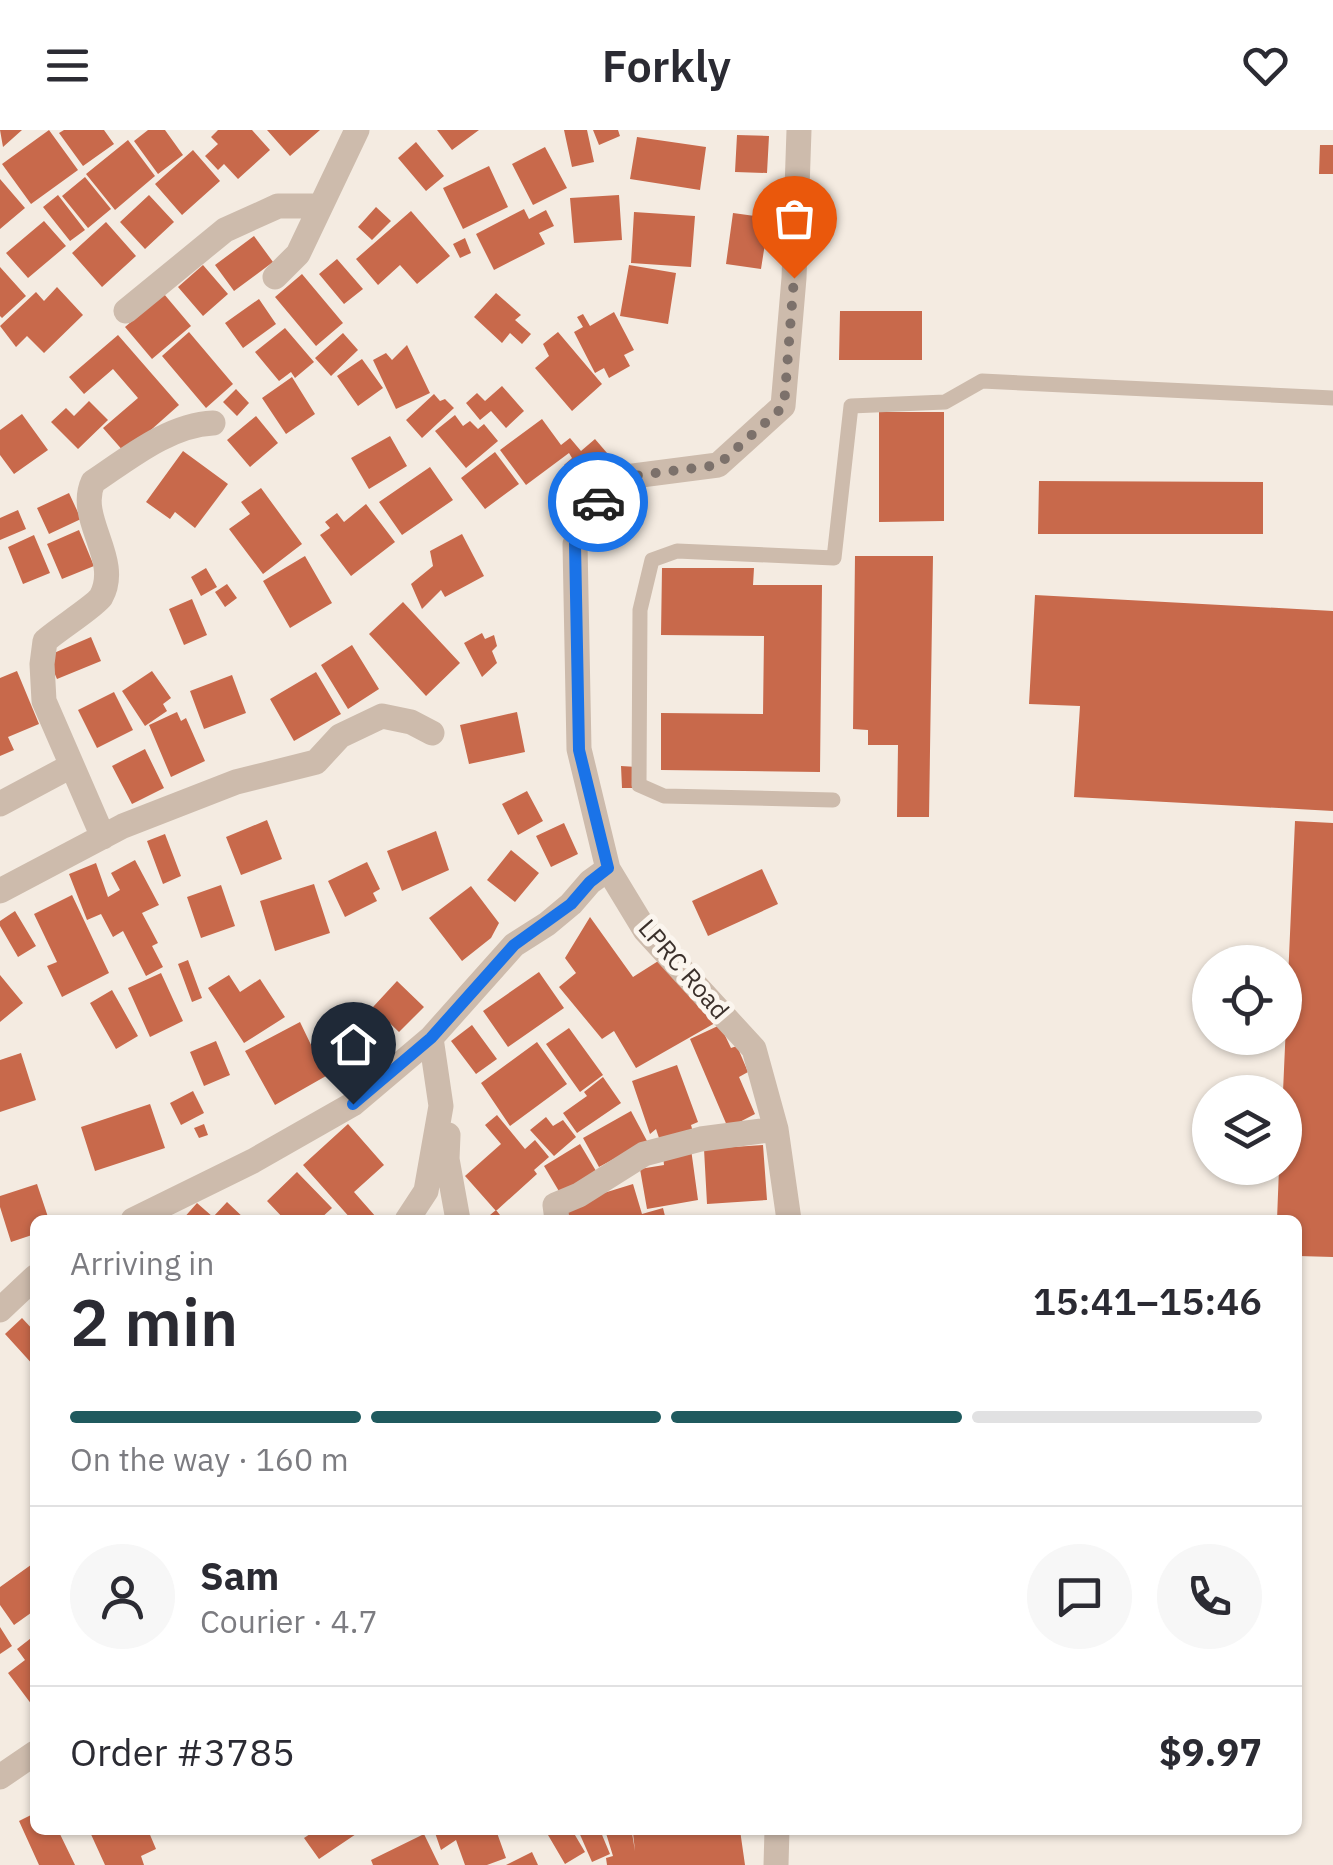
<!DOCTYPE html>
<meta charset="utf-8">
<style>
:root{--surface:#fff;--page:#f7f7f7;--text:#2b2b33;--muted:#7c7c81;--line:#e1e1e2;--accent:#1f5a5e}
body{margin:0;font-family:"IBM Plex Sans",sans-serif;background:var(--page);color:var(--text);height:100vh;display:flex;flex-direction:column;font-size:38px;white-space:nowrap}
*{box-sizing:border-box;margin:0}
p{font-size:32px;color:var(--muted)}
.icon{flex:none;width:55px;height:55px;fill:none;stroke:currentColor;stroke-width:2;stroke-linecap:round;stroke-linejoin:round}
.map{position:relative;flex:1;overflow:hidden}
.panel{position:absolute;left:30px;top:1085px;width:1272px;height:620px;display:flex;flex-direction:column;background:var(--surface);border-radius:15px;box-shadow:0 2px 8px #0004}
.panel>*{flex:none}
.buttons{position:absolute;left:1192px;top:815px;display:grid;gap:20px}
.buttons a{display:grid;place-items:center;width:110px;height:110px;border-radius:50%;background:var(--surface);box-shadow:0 2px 8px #0004;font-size:50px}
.pin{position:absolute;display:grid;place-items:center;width:85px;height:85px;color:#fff;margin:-102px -42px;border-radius:50% 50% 50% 0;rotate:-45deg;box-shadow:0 0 10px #0007}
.pin .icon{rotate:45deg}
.courier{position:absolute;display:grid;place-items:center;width:100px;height:100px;margin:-50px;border:8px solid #1a73e8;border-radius:50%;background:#fff;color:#222;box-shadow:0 2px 12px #0007}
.overview em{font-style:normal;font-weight:600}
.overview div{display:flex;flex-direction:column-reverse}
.overview{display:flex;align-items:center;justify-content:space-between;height:170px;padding:0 40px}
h1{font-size:65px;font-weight:600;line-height:75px}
.bar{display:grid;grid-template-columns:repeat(4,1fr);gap:15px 10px;align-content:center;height:120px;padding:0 40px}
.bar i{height:12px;border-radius:8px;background:var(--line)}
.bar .on{background:var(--accent)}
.bar p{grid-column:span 4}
.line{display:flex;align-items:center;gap:25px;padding:0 40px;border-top:2px solid var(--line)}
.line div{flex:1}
.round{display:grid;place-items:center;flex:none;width:105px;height:105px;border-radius:52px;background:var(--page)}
header{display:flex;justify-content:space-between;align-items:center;height:130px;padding:0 40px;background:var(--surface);font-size:45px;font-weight:600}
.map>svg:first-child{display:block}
</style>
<header><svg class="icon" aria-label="menu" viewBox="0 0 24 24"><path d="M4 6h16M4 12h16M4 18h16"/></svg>Forkly<svg class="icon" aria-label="heart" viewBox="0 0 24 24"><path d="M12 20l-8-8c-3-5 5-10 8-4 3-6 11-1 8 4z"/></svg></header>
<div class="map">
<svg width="1333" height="1735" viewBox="0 0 1333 1735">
<rect width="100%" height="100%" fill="#f4ebe1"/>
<path fill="#c8694b" d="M0,0H22L3,17Z
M49,0L78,40L31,74L2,34Z
M64,0H104L114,14L83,36L59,3Z
M148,0H165L183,25L158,44L134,11Z
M218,0H252L270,20L238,49L224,34L218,40L205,26L218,14L211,7Z
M267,0H320L290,26Z
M437,0H479L452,20Z
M564,0H587L594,32L572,37Z
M593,0H618L620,6L599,15Z
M737,5L769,6L767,43L735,42Z
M637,7L706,17L700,60L630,49Z
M128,10L155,46L115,80L86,44Z
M416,12L444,46L426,61L398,28Z
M1320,15H1333V44H1319Z
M545,17L567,58L533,75L512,34Z
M193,20L220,51L182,85L155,54Z
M489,36L508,77L463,99L443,58Z
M85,47L111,79L88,98L62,66Z
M0,49L25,78L0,99Z
M58,65L85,100L70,111L43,77Z
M149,65L174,92L145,119L120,92Z
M619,65L622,110L574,113L570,68Z
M376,77L391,91L372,110L358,97Z
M524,79L529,89L546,80L554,96L539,103L545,114L494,140L476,104Z
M411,81L450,126L417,154L400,135L378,155L356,129Z
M634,82L695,86L691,137L631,133Z
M733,83L769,88L761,139L726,134Z
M44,91L66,116L28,148L6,123Z
M106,92L136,126L102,157L72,123Z
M254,106L273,132L234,161L215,135Z
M465,108L471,123L460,128L453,114Z
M337,129L363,159L344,174L319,144Z
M203,135L228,164L203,186L178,157Z
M629,135L676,143L668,194L620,186Z
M0,137L26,166L2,188L0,186Z
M302,144L343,193L316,216L275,167Z
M57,157L83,185L44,223L27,206L16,217L0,196L36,162L44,171Z
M496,163L521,185L515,190L531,204L522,214L510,203L502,213L474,187Z
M164,164L191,196L152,229L125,197Z
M259,169L276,194L243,218L225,193Z
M840,181H922V230H839Z
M614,182L634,220L624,225L630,236L609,248L604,238L595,243L574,202L583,197L577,187L583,184L590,196Z
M285,198L314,232L295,248L291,242L279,251L255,222Z
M189,202L233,254L206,278L162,226Z
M558,202L602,254L572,281L535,238L549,226L543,214Z
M343,203L358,220L331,246L315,228Z
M118,205L179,275L125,323L103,298L138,268L113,239L84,264L69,247Z
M407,215L430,263L396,279L373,230L386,223L392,230Z
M362,229L383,258L358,276L337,246Z
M292,247L315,284L286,304L262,268Z
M502,256L524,281L506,298L491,281L480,290L466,273L477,263L485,271Z
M236,259L249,273L237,286L223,272Z
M434,264L440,271L445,269L454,278L422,308L406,290Z
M89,271L108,290L78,319L51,292L66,278L74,286Z
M879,282H944V391L879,392Z
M22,284L48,320L14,344L0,325V300Z
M455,285L463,296L470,291L478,299L484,294L498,311L466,338L435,301Z
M256,286L278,313L250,337L227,310Z
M542,289L561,315L570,308L581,321L595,309L607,323L587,339L595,349L583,359L564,335L572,328L569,323L526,355L500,320Z
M390,306L407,336L369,359L351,328Z
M183,321L228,354L195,398L175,382L170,389L146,372Z
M495,322L519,354L485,379L461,348Z
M430,337L453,370L402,405L379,372Z
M1039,351L1263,352V404H1038Z
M261,358L302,414L263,444L229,399L250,384L241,372Z
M69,363L81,389L49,404L37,378Z
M366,374L395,412L351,446L320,405L330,398L325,392L337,383L344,392Z
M18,380L26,399L0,410V388Z
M79,400L94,436L62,449L47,414Z
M462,404L484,446L445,467L441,460L422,479L411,454L433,436L430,421Z
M34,405L50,443L23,454L8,417Z
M305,426L332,473L290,498L263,451Z
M855,426H933L929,687H897L898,615H868V600L853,599Z
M206,438L217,457L201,466L191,447Z
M662,438H754L753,455H822L820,642L661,640V583L763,584L764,506L661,505Z
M227,454L237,468L225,477L215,462Z
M1035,465L1333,481V681L1074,667L1080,576L1029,574Z
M192,469L207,505L184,515L169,479Z
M403,472L460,533L426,566L369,504Z
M482,503L485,509L494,505L497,516L492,521L497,533L482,547L464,513Z
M91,507L101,531L57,549L47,526Z
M352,515L379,559L348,579L321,535Z
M17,541L39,594L8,607L14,620L0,626V548Z
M152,541L171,568L163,574L167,581L145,596L122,561Z
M316,542L341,584L294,611L270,569Z
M232,545L246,583L204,599L190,561Z
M114,562L133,600L97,618L78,580Z
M177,582L181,591L186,588L205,631L171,647L149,595Z
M517,582L525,622L469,634L460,595Z
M145,619L164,658L132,674L112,636Z
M621,636L637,637L638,658H622Z
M527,661L543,691L518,705L502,674Z
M267,690L282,729L241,745L226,707Z
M1295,691L1333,693V1127L1298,1126V1090H1277L1279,1038H1285L1283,962Z
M564,693L578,724L551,737L536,706Z
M436,701L449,740L402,761L387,721Z
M165,704L181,746L163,754L147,711Z
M511,720L539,743L515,772L487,750Z
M135,730L159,775L142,783L158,813L152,816L163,837L146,846L123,801L113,807L101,784L87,790L69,744L96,733L108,767L120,760L111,743Z
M367,732L380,759L373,763L377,771L345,787L328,751Z
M762,739L778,774L708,806L692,771Z
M314,754L330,803L275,821L260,771Z
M221,755L235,796L201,808L187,767Z
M471,756L499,793L491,808L462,831L429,788Z
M72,765L109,843L62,867L47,836L57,832L34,784Z
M15,781L36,816L18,827L0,796V791Z
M590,787L633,847L674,821L715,893L636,938L614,901L602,909L559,857L576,843L565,828Z
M188,830L202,868L192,872L178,834Z
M539,842L564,878L508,917L483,881Z
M161,843L183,891L150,907L128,858Z
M0,845L23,873L0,892Z
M229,845L240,862L260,849L285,887L244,913L208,858Z
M397,851L424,877L399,902L373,877Z
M112,860L138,906L116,919L90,873Z
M300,892L326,946L275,975L245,921Z
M472,895L497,929L476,944L451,911Z
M720,895L731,918L737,916L748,942L739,947L755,984L728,998L690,909Z
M569,898L603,945L580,962L546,914Z
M216,911L230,945L204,956L190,922Z
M537,912L567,954L510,996L481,953Z
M21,923L36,970L0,982V930Z
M677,935L698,992L691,995L693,1002L661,1014L656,999L650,1004L632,951Z
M603,947L621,973L577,1003L563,983L587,966L584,962Z
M193,961L204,983L181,995L170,973Z
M150,974L165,1018L95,1041L81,997Z
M631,981L647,1011L599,1037L583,1008Z
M497,985L525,1019L535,1010L549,1027L534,1040L537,1044L496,1081L465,1046L501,1014L485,995Z
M546,987L553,996L563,990L576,1007L554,1026L530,1000Z
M204,994L208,1005L199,1008L194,998Z
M348,994L384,1035L354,1062L376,1087L372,1090H352L303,1035Z
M580,1014L599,1046L563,1068L544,1036Z
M763,1015L767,1070L707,1074L704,1019Z
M691,1019L698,1070L647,1079L640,1039L664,1035L663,1025Z
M297,1042L332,1078L319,1090H285L267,1071Z
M37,1054L49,1090H35V1104L11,1112L0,1077V1066Z
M633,1054L642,1084L663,1078L666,1090H570L565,1075Z
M227,1072L246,1090H182L197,1073L213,1087Z
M496,1080L504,1090H484Z
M22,1188L35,1202V1237L5,1204Z
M35,1432V1480L14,1495L0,1475V1457Z
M0,1497L12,1516L0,1524Z
M35,1505V1579L8,1543L25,1530L17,1519Z
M35,1683V1700H58L75,1735H39L19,1691Z
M89,1700H148L156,1719L141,1726L144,1735H105Z
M316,1700H362L319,1729L304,1708Z
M434,1700H496L506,1728L487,1735H465L456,1710L441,1720Z
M556,1700L560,1704L572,1700L585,1722L565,1734L548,1705Z
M578,1700H600L610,1724L592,1732Z
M605,1700H636L625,1705L632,1703L635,1721L633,1703L648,1700H740L745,1735H607L606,1728L613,1726Z
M424,1704L439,1735H373L371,1730Z
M532,1722L538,1735H506Z"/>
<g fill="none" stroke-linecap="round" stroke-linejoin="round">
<path stroke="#cdbbac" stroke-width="15" d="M833,670L664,666L639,655L640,480L652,430L677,421L834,428L851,276L945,272L982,251L1333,268"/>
<path stroke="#cdbbac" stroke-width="25" d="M275,147L298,124L357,0
M126,181L225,100L278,76H320
M0,674L71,636
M103,707L44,571L42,534L45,511C57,500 95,476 101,467C122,429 76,389 93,352C129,328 169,295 213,293
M0,761L123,696L236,652L316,632L340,606L382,586L411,592L432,603
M448,1005L447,1029L458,1090
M133,1090L253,1031L353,974L431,908
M407,1090L426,1061L441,976L431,908L514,815L547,794L571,774L590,752L608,739
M557,1090L555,1075L579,1065L644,1024L701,1009L776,999
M789,1090L776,999L754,919L645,800L608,739L579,619L575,414L610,349L718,335L783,276L794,148L799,0
M0,1180L35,1147
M0,1647L35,1623
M776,1735L777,1700"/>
</g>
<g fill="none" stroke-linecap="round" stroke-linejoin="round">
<path stroke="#7c716b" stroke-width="10" stroke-dasharray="0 18" d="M598,372L610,349L718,335L784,276L794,148"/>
<path stroke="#1a73e8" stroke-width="12" d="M353,974L431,908L514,815L571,774L590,752L608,738L579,620L575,414L598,372"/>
</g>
<g text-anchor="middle" stroke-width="10" stroke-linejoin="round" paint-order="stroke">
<g font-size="25" fill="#3b302b" stroke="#fbf5ee">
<text transform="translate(684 839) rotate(49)" y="9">LPRC Road</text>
</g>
</g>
</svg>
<div class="buttons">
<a><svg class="icon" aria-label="locate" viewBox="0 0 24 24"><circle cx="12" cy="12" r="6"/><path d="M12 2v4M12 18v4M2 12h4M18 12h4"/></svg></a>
<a><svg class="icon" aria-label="layers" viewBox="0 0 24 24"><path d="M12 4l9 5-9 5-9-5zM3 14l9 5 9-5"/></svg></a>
</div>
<div class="pin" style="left:794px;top:148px;background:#ea580c"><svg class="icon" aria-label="bag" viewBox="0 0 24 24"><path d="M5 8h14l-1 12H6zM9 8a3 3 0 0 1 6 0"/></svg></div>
<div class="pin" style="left:353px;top:974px;background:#1f2937"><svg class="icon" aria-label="home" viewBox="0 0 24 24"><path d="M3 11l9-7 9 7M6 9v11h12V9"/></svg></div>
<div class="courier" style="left:598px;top:372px"><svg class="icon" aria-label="car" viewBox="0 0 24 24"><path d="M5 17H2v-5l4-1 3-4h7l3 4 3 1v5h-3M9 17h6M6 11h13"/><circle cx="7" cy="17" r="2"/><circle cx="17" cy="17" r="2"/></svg></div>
<section class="panel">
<div class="overview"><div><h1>2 min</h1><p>Arriving in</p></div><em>15:41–15:46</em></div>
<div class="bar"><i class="on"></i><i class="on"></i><i class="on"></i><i></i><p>On the way · 160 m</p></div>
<div class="line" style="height:180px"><a class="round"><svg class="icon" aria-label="person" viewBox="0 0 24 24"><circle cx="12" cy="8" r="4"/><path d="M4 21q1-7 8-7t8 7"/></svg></a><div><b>Sam</b><p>Courier · 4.7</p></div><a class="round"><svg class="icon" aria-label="chat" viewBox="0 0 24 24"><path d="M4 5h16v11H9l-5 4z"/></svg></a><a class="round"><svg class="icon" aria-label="phone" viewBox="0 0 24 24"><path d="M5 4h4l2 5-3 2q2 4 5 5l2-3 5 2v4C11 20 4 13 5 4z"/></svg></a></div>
<div class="line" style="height:130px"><div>Order #3785</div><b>$9.97</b></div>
</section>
</div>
